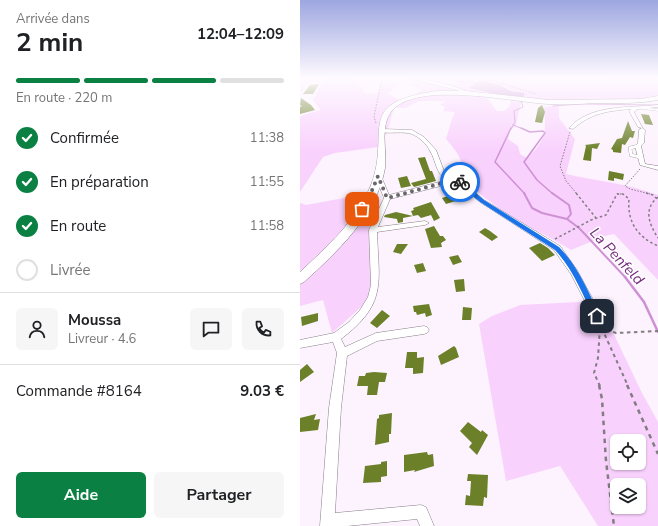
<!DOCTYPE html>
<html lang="fr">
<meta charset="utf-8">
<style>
:root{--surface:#fff;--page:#f6f6f6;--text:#202124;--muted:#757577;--line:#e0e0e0;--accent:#0b8043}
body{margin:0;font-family:"Nunito Sans",sans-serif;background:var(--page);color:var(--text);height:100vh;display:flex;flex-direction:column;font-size:15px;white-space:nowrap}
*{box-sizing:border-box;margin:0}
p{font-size:13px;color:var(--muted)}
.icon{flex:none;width:22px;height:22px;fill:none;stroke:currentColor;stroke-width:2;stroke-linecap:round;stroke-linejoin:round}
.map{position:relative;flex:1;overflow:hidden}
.drawer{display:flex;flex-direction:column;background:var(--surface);width:300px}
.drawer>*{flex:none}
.tools{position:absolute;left:310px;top:434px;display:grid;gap:8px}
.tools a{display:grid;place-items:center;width:36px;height:36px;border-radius:6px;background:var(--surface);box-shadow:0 1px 3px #0004;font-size:20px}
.pin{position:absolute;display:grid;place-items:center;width:34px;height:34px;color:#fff;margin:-17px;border-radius:8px;box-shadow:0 2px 6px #0006}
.courier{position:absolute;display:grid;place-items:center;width:40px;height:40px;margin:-20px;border:3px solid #1a73e8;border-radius:50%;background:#fff;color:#222;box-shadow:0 1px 5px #0007}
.overview em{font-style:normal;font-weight:700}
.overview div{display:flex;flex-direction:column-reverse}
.overview{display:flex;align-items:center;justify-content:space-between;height:68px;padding:0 16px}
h1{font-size:26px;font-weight:700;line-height:30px}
.bar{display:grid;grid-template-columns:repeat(4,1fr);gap:6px 4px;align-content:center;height:48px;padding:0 16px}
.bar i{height:5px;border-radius:3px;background:var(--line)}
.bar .active{background:var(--accent)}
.bar p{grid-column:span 4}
.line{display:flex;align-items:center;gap:10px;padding:0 16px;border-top:1px solid var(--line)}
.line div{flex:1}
.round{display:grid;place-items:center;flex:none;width:42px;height:42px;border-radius:6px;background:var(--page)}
ol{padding:0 16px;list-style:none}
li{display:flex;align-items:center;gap:12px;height:44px}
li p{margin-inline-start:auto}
li .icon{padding:4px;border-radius:50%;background:var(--accent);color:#fff;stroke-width:4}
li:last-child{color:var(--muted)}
li i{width:22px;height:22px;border:2px solid var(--line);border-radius:50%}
.primary-button{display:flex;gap:8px;margin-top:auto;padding:8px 16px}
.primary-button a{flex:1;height:46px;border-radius:6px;background:var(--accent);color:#fff;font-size:16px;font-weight:700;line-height:46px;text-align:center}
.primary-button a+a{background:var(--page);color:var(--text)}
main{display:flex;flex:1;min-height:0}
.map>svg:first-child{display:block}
</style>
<main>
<section class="drawer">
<div class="overview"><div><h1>2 min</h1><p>Arrivée dans</p></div><em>12:04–12:09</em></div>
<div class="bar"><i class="active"></i><i class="active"></i><i class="active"></i><i></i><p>En route · 220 m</p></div>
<ol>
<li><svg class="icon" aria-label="check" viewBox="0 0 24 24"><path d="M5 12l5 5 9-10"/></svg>Confirmée<p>11:38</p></li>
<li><svg class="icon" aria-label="check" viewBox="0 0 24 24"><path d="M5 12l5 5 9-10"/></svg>En préparation<p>11:55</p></li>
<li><svg class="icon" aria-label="check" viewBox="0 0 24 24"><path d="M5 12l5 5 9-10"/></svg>En route<p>11:58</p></li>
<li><i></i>Livrée</li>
</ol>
<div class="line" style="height:72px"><a class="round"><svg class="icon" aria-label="person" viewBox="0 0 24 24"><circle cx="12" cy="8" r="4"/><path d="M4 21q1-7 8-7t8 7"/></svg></a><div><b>Moussa</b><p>Livreur · 4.6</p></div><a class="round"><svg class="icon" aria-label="chat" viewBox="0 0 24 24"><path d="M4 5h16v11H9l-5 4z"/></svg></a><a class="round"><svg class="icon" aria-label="phone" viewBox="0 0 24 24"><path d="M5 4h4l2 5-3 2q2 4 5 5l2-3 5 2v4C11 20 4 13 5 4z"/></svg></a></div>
<div class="line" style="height:52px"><div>Commande #8164</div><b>9.03 €</b></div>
<div class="primary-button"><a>Aide</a><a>Partager</a></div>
</section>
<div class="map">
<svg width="358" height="526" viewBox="0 0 358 526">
<rect width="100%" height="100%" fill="#fdf3fe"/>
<path fill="#f9d1fd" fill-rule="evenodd" d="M25,78C46,78 54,75 66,94L78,93L81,81L100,82L88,94L104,102L122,89L106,84L110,79L106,78H229L240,83L306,81L308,78H358V95L334,100H255L180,96L188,99L197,111H204L209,107L211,101L221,102L216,125L210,131L208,139L218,146L220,154L227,158C247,139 246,132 244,107L259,105V118L275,139L266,174C297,181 329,184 358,195V280L314,234L305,236L271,250C251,237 229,228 209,215C192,204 177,192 162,179C163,159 159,154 146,139L152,119L155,112L143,111L145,107L140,105L146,101H119L106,108H96L103,102L94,108L87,133L78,147L35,153L23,157L0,192V116L21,110L13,100ZM205,87L211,91L225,93L195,94L169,88Z
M66,194L73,267L68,301L32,333L23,300L0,306V203L6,205Z
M298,301L342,393L358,422V526H298L260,466L206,481L179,324L192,316L220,305ZM317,441H339V463H317ZM317,485H339V507H317Z"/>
<path fill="#ce91d4" d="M181,80L200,85L211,91L225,93L223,97L195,94L169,88Z"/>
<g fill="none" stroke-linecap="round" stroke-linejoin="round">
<path stroke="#ce91d4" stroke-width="1" d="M140,78L162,82L171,81L176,83V85
M253,106L281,104L358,105
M213,125L223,129
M211,129L215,122L214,111L223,107L221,101"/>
<path stroke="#ce91d4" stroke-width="1.5" d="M211,128L195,162L225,194
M221,128L230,132L243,131L245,133L224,162L237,180L253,194"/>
<path stroke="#ce91d4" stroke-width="2" d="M224,193L232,208L242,213L267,219L279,228L326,278
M252,193L269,205L271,214L267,219"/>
<path stroke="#ce91d4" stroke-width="2.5" d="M325,277L344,302L358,332"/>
</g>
<path fill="#6b8029" d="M19,84L13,94H3L10,85Z
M1,98L11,105L15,110L0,114V107L2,106L0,105Z
M242,105L245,112L242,123L235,122L238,108Z
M341,114L349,115L353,125L345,124Z
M328,121L332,131H335L333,138L330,137L325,145L322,144L321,153L313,152V150L311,149L317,139L322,138Z
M300,143L297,149L292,148L291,161L283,160L286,146L285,145Z
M125,157L130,171H132L136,181L114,187L111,183L126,179L118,158Z
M309,171L324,174L323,180L314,178V181L308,180Z
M107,176L111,186L101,188L98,178Z
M155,190L162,199L146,204L142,198L148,196L146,193Z
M131,202L140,218L134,221L131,215L121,218L118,215L113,216L111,211L114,210L113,208Z
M96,212L113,216L103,218V222L98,223L97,219L84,217L85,215Z
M134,226L140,236H143L146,240L141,243L142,247L131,248L125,229Z
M185,228L190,231L198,237L192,241L179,232Z
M240,243L248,248L255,255L242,261L229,248Z
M97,244H108L101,254L93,252Z
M158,255L162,262L153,265L149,257Z
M123,263L126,271L117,273L114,265Z
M164,279L165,291L156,292L154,280Z
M129,304L132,315L126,317L125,313L117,315L116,312H114L113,306Z
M163,307L172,308L171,320H162Z
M82,310L90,316L77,328L70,323Z
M18,313V321L2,326L1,317Z
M154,346L156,348L159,357L141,365L138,356Z
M107,352H117V358L124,357L123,373L113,374V368H105Z
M7,364L14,372L0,382V370Z
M74,372L87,373L85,382H79L77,395H67L68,386H57L59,376H65L66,373Z
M92,413L91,434H89V442L75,445L77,419L79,418V415Z
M16,414L14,420L20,419L18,430L0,432V418Z
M168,422L181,432L182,430L188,435L177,455L169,447L172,443L160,431Z
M127,452L128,455L133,454L134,466L114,472L115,470L104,472V455Z
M87,461V476L81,477V482L63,483L65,466L81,464V462Z
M168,474L188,475L187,498L184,497L183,506L165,505L166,495L170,496L171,481H167Z"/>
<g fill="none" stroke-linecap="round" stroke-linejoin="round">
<defs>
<path id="service-far1" d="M342,108L358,110"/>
<path id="service" d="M338,146L330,148L331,155L340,157"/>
<path id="minor" d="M108,78C122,78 157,85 168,93L166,94L157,90Z
M0,86L2,87V90L0,91Z
M358,105V107L338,109L334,112L342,127V128L338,127L329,111L331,109C308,111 291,113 273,129L269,128C291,104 328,108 358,105Z
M342,128L345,130L344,143L341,146L345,164L358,166V170L340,165L335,146L338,143L339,130Z
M82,129L112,130L124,137L136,150L144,171L149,177L160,180L184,200L260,246L277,270L302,316L300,319L297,320L294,319L271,274L254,250L180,202L156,182L90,199L78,227L125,221L129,223L125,225L77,232C79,284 87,304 41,339L45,347L76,333L124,326L127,327L129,330L127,333L124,334L77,341L47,356L41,408L35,513L121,505L126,507L134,526H120L117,519L47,526H20L29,408L37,353L33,342L0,348V340L34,333L49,322L60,310L68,297L71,285L69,230L84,198L75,176L76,175H80L81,176L89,195L147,180C136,175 136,160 130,151C127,144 119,137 112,134C103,131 90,134 80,132V130Z"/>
<path id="secondary" d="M137,91H166L249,100L341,99L358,96V100C337,104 316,103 295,103C280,104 265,105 249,104C215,103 106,77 88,117C81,133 87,152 85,168C77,215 37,252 4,282L0,284V272C27,247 57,220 71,185C92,131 52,103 137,91Z"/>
</defs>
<use href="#service-far1" stroke="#867e87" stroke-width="2.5"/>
<use href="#service" stroke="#867e87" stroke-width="3.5"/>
<use href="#minor" stroke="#867e87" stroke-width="1"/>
<use href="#secondary" stroke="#867e87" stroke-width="1"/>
<path stroke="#827c83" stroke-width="1" stroke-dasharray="1.5 1.5" stroke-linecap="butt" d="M176,78L190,80L236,94
M76,123L74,117L82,78
M270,132L260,166L266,181L277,194
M340,169L325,186L330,189L350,194
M317,194H323"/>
<path stroke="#827c83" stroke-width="1.5" stroke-dasharray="2.5 2.5" stroke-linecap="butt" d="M276,193L296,218
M346,193L353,195L356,198
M358,197C343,209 349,224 358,238
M255,239L291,220L306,215L317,194H323L329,199C327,221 337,237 358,246"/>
<path stroke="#827c83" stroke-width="2" stroke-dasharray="3.5 3.5" stroke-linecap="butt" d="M299,322L328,386
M300,327L316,333L358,331
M300,386L294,373L298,358L300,327"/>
<path stroke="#827c83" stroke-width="2.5" stroke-dasharray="4.5 4.5" stroke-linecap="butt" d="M299,385L302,399L306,461L314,526
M327,385L358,454"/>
<use href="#service-far1" stroke="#fff" stroke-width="2"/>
<use href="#service" stroke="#fff" stroke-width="3"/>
<use href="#minor" fill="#fff" fill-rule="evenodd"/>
<use href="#secondary" fill="#fff" fill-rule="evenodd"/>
</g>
<linearGradient id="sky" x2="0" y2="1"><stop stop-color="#9da6e0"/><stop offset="0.51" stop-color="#fefaff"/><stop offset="1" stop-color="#fefaff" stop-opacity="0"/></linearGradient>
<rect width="358" height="152" fill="url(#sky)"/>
<path fill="#1a73e8" d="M158,181H162L184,200L259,247C278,266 289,293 300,316L299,318H294C283,295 273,269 255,250L180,202L158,184Z"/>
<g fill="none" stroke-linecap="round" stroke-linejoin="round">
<path stroke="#6b656c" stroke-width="4" stroke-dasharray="0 7.2" d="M62,209L68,200L78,176L87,198L154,180L160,182"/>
</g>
<g text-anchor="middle" stroke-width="3" stroke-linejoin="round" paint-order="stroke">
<g font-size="15" font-style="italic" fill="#732c7c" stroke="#fff">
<text transform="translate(317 256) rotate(47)" y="5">La Penfeld</text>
</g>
</g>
</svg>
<div class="tools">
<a><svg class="icon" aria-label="locate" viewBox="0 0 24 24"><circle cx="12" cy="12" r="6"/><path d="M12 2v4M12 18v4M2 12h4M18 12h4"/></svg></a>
<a><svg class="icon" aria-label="layers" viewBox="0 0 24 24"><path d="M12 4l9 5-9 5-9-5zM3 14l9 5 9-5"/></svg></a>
</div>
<div class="pin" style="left:62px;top:209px;background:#ea580c"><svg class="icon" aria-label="bag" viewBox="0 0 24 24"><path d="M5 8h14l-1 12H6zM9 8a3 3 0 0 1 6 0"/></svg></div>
<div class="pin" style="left:297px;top:316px;background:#1f2937"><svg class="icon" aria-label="home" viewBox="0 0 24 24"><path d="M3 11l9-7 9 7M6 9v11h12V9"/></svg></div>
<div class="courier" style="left:160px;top:182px"><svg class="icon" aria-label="bike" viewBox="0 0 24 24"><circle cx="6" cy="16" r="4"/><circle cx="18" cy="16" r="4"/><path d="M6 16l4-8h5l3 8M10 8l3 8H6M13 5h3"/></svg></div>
</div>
</main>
